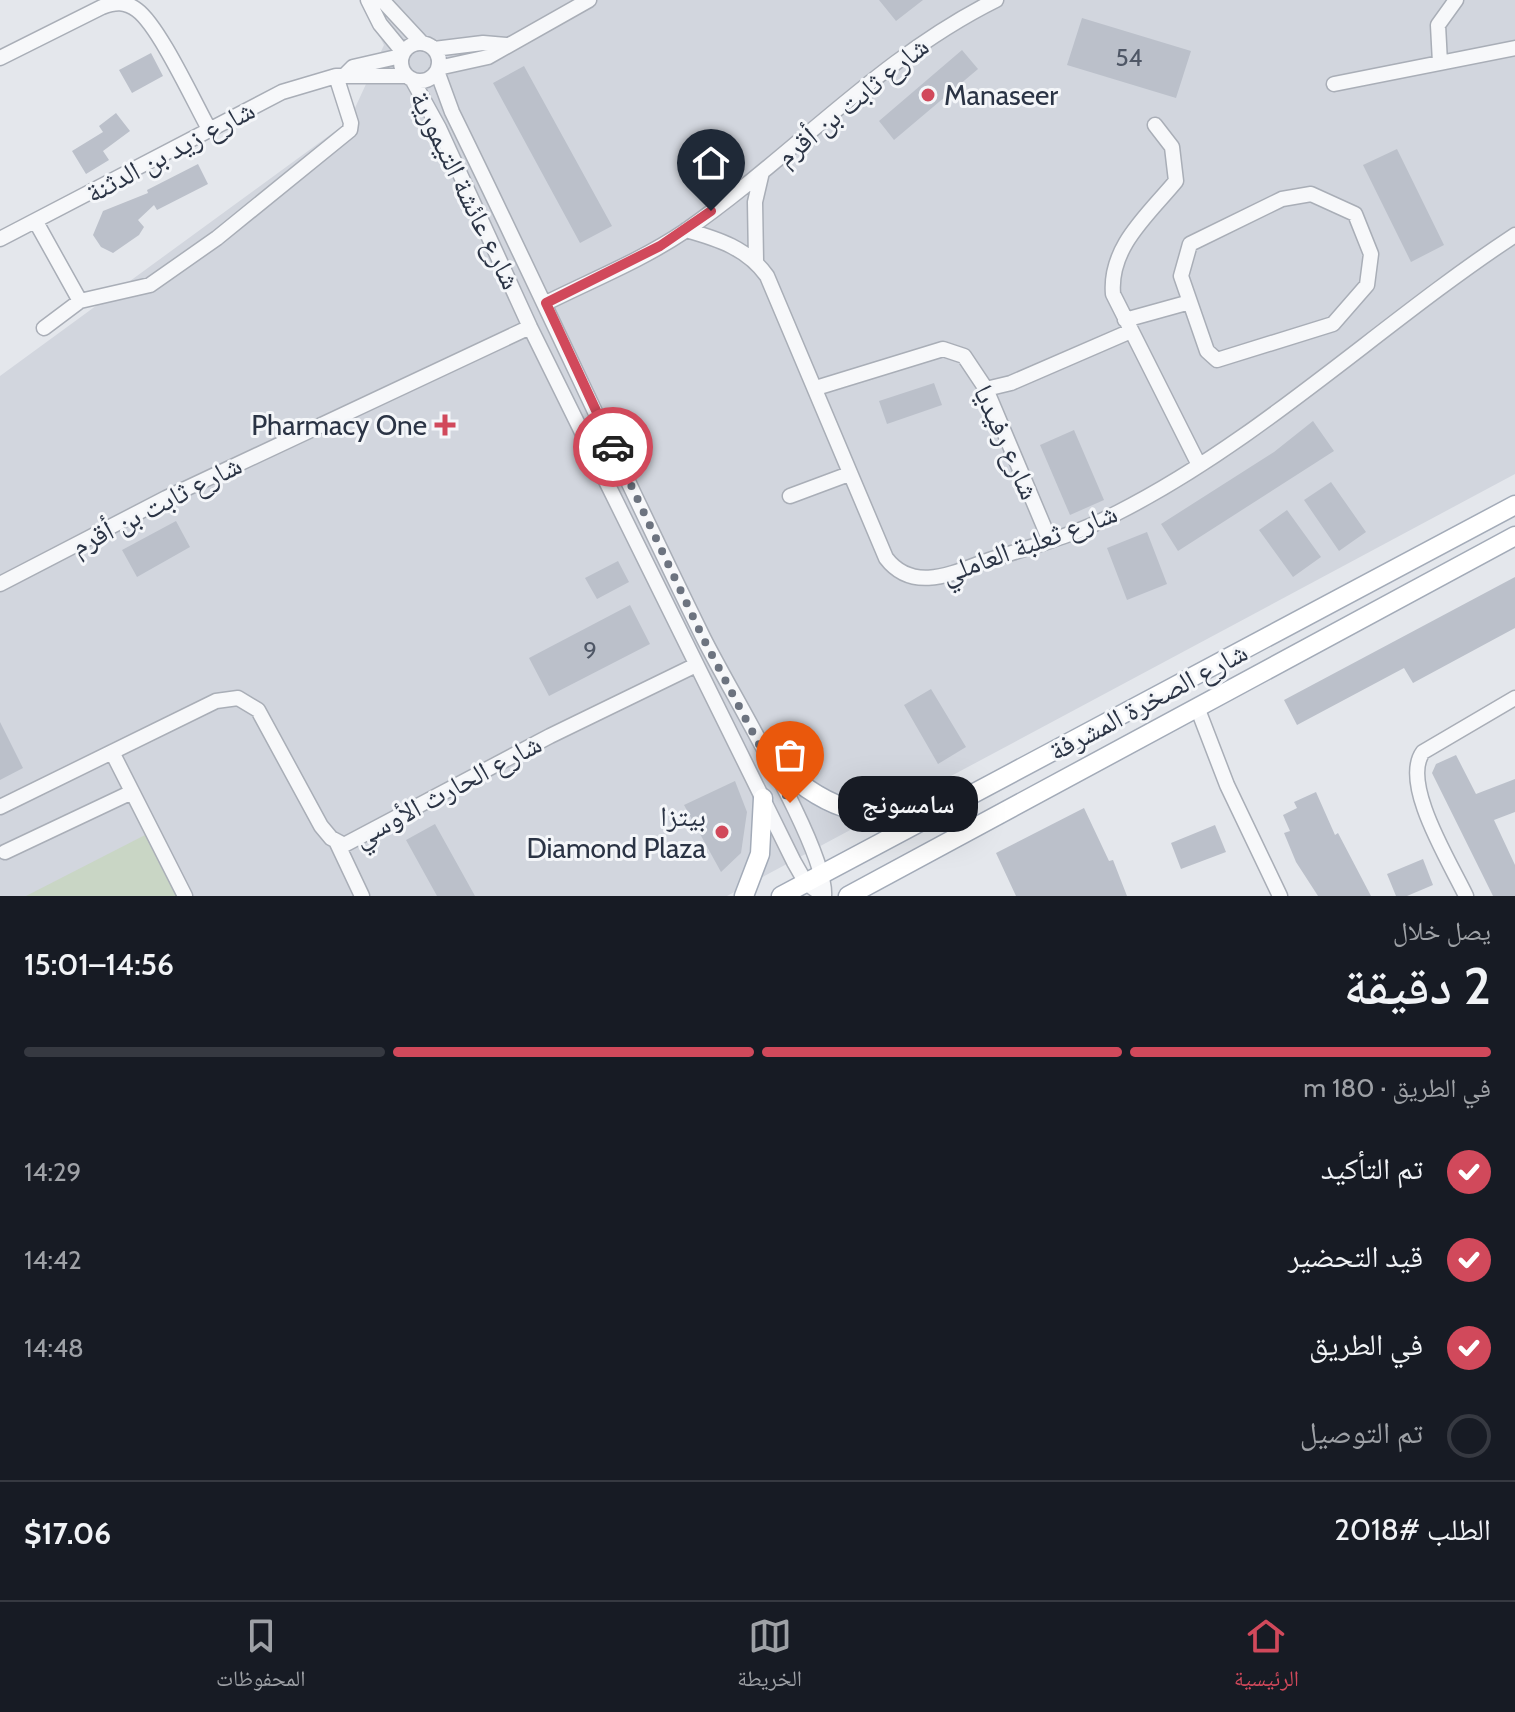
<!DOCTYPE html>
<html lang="ar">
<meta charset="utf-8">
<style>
:root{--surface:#171b24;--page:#20242c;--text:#f1f3f6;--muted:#9ea1a6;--line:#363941;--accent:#d1495b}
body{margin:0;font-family:Cabin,"Noto Naskh Arabic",sans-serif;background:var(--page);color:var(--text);direction:rtl;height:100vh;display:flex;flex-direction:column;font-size:30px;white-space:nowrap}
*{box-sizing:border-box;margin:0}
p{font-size:26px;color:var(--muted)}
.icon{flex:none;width:44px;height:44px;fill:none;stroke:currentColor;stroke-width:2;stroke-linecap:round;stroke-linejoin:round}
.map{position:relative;height:896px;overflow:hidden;direction:ltr}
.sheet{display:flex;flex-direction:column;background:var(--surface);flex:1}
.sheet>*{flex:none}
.pin{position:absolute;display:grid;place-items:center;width:68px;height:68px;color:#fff;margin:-82px -34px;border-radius:50% 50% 50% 0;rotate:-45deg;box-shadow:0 0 8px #0007}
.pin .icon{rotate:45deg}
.courier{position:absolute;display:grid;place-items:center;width:80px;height:80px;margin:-40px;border:6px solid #d1495b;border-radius:50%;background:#fff;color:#222;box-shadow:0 2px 10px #0007}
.bubble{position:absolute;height:56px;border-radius:24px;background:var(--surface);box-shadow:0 8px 32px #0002;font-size:26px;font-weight:600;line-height:56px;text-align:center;direction:rtl}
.head em{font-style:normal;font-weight:600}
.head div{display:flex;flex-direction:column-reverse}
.head{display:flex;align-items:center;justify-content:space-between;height:136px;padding:0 24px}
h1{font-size:52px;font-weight:600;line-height:60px}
.bar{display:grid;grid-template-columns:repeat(4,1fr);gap:12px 8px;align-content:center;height:96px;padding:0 24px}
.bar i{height:10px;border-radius:6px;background:var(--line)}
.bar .current{background:var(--accent)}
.bar p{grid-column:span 4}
.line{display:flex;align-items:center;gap:20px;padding:0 24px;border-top:2px solid var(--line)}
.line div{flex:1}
ol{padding:0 24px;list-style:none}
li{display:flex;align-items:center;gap:24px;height:88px}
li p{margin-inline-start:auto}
li .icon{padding:8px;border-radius:50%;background:var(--accent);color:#fff;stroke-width:4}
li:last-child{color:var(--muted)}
li i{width:44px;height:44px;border:4px solid var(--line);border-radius:50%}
.menu{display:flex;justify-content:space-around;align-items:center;height:112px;border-top:2px solid var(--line);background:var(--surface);font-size:22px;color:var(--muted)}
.menu a{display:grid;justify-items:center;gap:4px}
.menu .current{color:var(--accent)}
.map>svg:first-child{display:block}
</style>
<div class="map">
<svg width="1515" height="896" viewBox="0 0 1515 896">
<rect width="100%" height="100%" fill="#e4e7ec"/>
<path fill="#d2d6de" d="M360,0H1515V474L727,896H0V376L349,121L384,45Z"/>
<path fill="#c9d6c5" d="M147,834L179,896H26Z"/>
<path fill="#bbc0ca" d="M879,0H923L896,21Z
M1082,18L1191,51L1176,98L1067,65Z
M962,50L978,69L894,140L879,121Z
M151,53L163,76L132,93L119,70Z
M524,66L612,226L580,243L493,83Z
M116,113L130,131L103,151L109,160L86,174L72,151L103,132L99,126Z
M1397,149L1444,245L1411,262L1363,165Z
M198,164L208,184L157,210L154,205L138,220L144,227L139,235L113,253L101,247L93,235L103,211L148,193L147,190Z
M934,383L942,405L887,424L879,401Z
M1313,421L1334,451L1178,551L1161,524L1274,452Z
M1074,430L1104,500L1070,515L1040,445Z
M1331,482L1366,532L1339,551L1304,500Z
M1287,510L1321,557L1293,577L1259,530Z
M176,521L190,547L137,577L122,550Z
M1147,532L1167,584L1127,600L1107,548Z
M618,561L629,582L597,599L585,578Z
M1515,577V628L1413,683L1404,668L1297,725L1284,700Z
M630,605L650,644L549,696L529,658Z
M931,689L966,747L938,764L904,705Z
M0,722L23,768L0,780Z
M1456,755L1476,794L1515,779V812L1494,820L1515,865V896H1493L1432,773L1436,764Z
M735,781L747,812L741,853L721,872L684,805Z
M1316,792L1335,835L1338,833L1371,896H1318L1296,862L1284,833L1290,831L1283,815L1297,808L1294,802Z
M1084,808L1109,861L1113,860L1127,896H1016L996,853Z
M435,824L475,896H437L406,840Z
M1215,825L1226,852L1181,869L1171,843Z
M1423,859L1433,885L1407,896H1396L1387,874Z"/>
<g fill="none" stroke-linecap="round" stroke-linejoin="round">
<defs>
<path id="minor" d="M368,0L380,24L403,52
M382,0L421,42
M401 62a19 19 0 1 1 38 0a19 19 0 1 1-38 0Z
M434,49L483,43L506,45
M0,58L102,7C115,2 125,1 137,10C159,26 194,102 209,129
M1440,63L1438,25L1456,0
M438,68L488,57L589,0
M437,71L452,112C537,285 617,462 702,635C727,687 828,850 824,896
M345,75L353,67L401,56
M412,79L439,128L530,327L794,862L806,883L824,896
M1334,84L1515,48
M1155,125L1172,147L1176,181C1148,215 1109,247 1113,294L1199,465
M1311,194L1355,214L1371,254L1367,285L1333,324L1217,360L1207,351L1181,276L1190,244L1282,199Z
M36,222L80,301L150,285L217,238L350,130L351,123L336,76
M686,230C718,239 747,248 767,276L886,558C914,595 957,571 992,559C1034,546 1078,534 1117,513C1261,440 1380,324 1515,235
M0,239L282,92L336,76H407
M756,260L755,202L762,172
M546,303C592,280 642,260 685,231C792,157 879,58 996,0
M1125,320L1190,302
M44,328L80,301
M816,388L943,349L964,356L986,389L1050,541
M986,389L1011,383L1131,331
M790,496L849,474
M0,584L166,498L530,327
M1197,707L1227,785L1280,896
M112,752L185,896
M0,807L216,701L238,698L258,710L321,826L331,838L344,845L550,736L696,665
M337,843L362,896
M5,852L132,792
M1466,896C1451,864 1400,783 1423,752L1515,698"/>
<path id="major" d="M767,756C826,809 857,822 936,810
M744,896L760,854L763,798
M781,896L1515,505
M848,896L1515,536"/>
</defs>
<use href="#minor" stroke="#a9aeb7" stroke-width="17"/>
<use href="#major" stroke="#a3abb8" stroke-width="21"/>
<use href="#minor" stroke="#f7f8fa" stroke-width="14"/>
<use href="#major" stroke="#fff" stroke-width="18"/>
</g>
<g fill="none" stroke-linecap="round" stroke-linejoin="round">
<path stroke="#6c737f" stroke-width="8" stroke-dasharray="0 14.4" d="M613,447L703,638L790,803"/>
<path stroke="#d1495b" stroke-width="10" d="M613,447L546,303L660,246L711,211"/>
</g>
<g fill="#d1495b" stroke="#f4f6f9" stroke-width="3">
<circle cx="928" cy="95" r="8"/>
<path d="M441 413h8v8h8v8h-8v8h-8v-8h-8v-8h8z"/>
<circle cx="722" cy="832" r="8"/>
</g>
<g text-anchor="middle" stroke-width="6" stroke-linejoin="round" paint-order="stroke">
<g font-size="24" fill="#4f5766">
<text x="1129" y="66">54</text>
<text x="590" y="659">9</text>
</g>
<g font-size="28" fill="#2b3445" stroke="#f4f6f9" text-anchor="end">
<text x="944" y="105" text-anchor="start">Manaseer</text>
<text x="427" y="435">Pharmacy One</text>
<text x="706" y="826">بيتزا<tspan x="706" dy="32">Diamond Plaza</tspan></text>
</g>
<g font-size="28" fill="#2b3445" stroke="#f4f6f9">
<text transform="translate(852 101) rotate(-39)" y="10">شارع ثابت بن أقرم</text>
<text transform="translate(170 151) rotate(-28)" y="10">شارع زيد بن الدثنة</text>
<text transform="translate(466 190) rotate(64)" y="10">شارع عائشة التيمورية</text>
<text transform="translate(1007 442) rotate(66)" y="10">شارع رفيديا</text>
<text transform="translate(156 505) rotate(-27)" y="10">شارع ثابت بن أقرم</text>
<text transform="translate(1029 543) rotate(-20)" y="10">شارع ثعلبة العاملي</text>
<text transform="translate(1148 701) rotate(-28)" y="10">شارع الصخرة المشرفة</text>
<text transform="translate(447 790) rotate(-28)" y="10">شارع الحارث الأوسي</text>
</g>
</g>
</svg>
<div class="pin" style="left:790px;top:803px;background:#ea580c"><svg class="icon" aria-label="bag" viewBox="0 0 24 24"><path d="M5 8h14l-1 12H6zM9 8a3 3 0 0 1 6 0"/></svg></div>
<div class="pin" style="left:711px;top:211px;background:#1f2937"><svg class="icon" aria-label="home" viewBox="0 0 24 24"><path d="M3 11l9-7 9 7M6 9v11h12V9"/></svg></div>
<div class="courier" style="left:613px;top:447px"><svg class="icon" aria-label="car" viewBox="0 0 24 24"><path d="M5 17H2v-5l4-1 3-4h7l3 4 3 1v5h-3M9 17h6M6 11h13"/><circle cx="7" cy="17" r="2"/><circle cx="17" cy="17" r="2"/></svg></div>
<div class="bubble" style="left:838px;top:776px;width:140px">سامسونج</div>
</div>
<section class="sheet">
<div class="head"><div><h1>2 دقيقة</h1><p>يصل خلال</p></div><em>14:56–15:01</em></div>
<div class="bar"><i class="current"></i><i class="current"></i><i class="current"></i><i></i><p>في الطريق · 180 m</p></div>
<ol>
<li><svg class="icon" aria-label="check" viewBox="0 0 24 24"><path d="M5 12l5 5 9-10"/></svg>تم التأكيد<p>14:29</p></li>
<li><svg class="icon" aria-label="check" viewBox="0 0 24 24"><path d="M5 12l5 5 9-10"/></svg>قيد التحضير<p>14:42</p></li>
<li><svg class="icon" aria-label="check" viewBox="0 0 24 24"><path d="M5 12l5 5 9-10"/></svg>في الطريق<p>14:48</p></li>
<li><i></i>تم التوصيل</li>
</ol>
<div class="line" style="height:104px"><div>الطلب #2018</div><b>$17.06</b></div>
</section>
<nav class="menu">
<a class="current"><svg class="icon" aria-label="home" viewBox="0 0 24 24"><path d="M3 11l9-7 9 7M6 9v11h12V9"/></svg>الرئيسية</a>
<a><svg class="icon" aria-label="map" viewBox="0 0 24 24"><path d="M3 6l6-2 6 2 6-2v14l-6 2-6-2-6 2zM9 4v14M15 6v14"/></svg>الخريطة</a>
<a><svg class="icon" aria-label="saved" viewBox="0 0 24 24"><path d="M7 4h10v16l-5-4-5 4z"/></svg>المحفوظات</a>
</nav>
